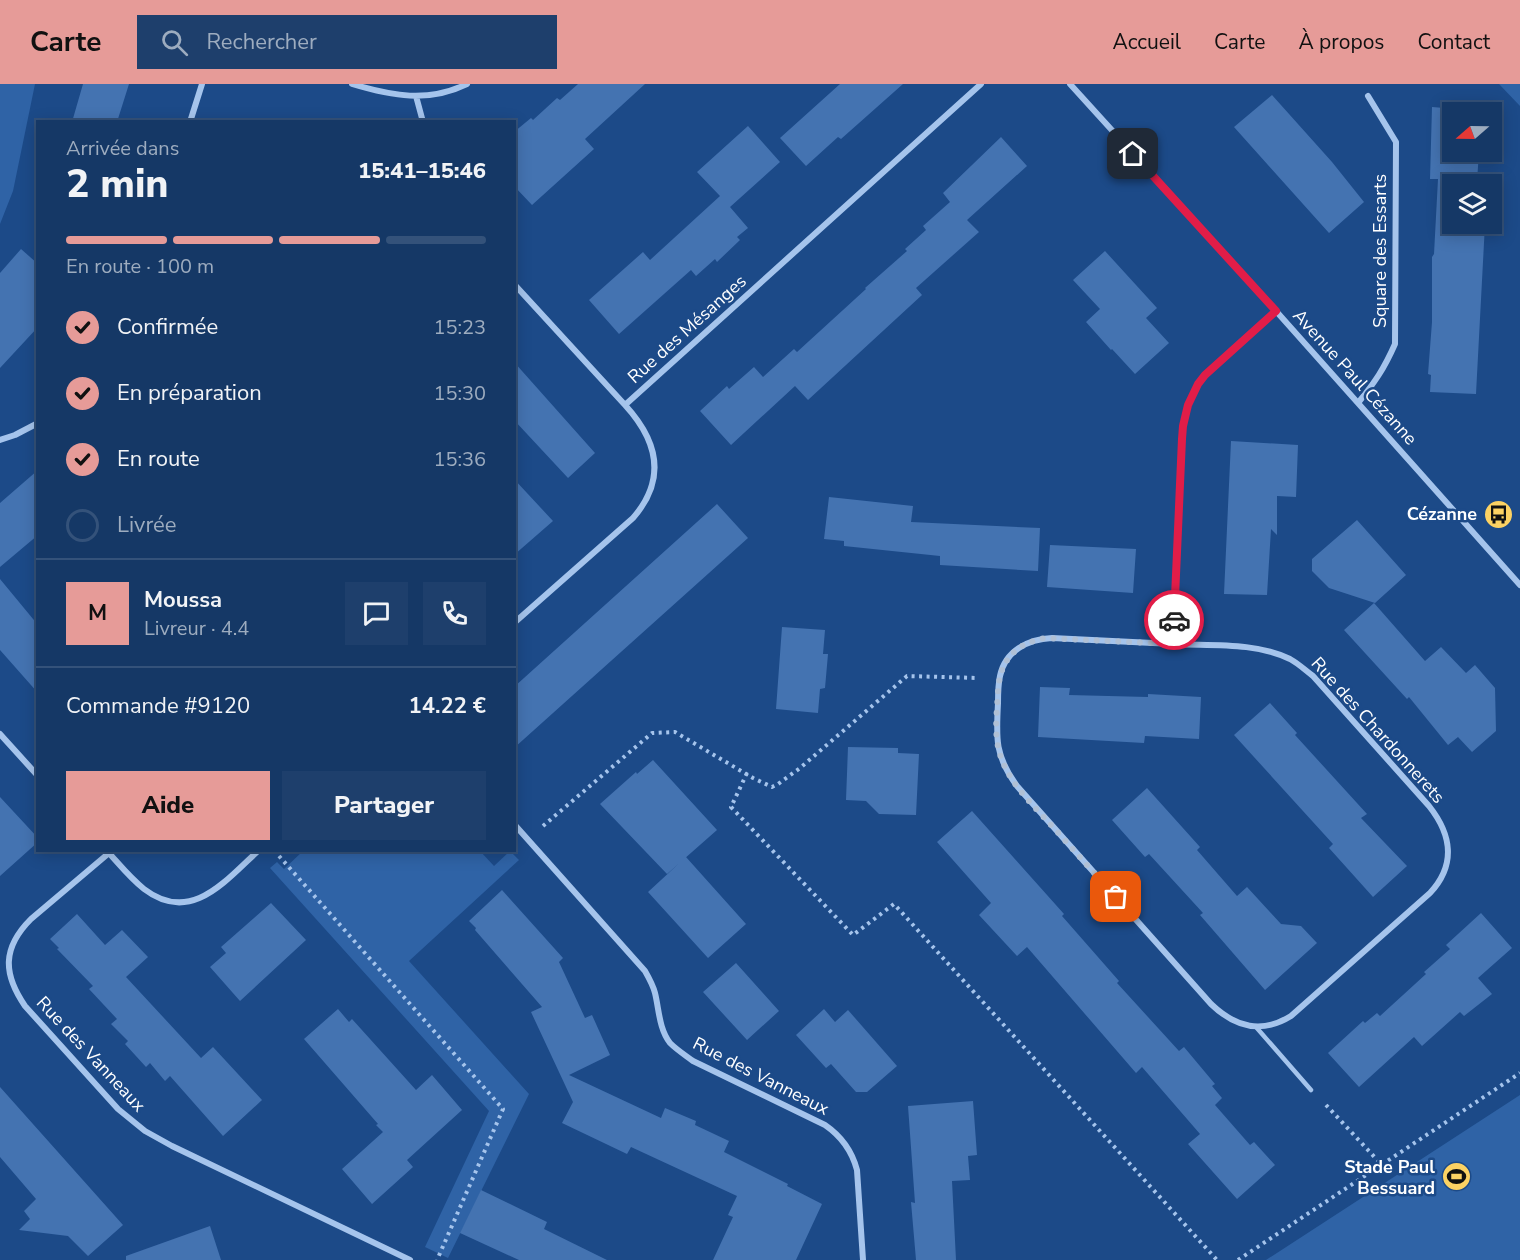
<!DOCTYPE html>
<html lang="fr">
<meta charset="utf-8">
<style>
:root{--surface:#153866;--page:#1e3f6c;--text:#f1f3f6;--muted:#9dacbf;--line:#34527a;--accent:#e69b98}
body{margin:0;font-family:"Nunito Sans",sans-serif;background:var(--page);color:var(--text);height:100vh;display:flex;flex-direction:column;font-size:22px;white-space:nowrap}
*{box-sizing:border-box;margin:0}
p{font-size:20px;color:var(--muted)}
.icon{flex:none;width:33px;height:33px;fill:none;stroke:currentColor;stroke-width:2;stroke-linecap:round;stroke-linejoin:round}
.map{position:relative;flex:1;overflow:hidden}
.panel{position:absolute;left:36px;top:36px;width:480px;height:732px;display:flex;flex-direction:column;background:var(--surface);border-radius:0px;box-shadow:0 3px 15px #0003,0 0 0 2px var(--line)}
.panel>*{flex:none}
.needle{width:39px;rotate:250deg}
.controls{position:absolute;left:1442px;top:18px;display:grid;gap:12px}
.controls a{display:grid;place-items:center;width:60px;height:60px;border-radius:0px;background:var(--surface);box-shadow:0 3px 15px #0003,0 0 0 2px var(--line);font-size:30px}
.pin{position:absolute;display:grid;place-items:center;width:51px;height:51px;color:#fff;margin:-26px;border-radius:12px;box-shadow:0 3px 9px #0006}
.courier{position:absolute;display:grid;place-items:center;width:60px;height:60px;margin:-30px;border:4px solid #e11d48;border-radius:50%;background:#fff;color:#222;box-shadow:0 2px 8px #0007}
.headline em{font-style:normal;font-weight:800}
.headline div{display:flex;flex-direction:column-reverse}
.headline{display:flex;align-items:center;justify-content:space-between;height:102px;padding:0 30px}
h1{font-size:39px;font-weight:800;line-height:45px}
.bar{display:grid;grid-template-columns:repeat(4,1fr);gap:9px 6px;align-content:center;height:72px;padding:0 30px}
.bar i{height:8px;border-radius:4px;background:var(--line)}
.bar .active{background:var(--accent)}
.bar p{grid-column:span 4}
.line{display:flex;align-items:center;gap:15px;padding:0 30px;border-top:2px solid var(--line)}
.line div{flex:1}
.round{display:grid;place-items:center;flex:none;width:63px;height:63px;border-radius:0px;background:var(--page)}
ol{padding:0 30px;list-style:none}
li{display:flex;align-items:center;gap:18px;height:66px}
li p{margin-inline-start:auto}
li .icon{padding:6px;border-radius:50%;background:var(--accent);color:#111;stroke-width:4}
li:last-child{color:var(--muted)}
li i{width:33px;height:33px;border:3px solid var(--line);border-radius:50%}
.cta{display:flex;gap:12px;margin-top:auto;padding:12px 30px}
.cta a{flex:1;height:69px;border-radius:0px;background:var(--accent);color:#111;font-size:24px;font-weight:800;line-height:69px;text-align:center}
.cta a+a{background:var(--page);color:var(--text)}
header{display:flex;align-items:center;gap:36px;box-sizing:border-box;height:84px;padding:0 30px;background:var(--accent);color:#111}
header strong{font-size:28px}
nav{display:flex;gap:33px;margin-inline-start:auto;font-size:21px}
.search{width:420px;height:54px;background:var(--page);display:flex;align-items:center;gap:15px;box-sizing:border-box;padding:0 21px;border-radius:0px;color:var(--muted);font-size:22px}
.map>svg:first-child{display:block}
</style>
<header>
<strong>Carte</strong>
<div class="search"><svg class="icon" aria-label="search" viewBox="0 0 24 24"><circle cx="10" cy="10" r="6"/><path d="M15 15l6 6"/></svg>Rechercher</div>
<nav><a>Accueil</a><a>Carte</a><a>À propos</a><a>Contact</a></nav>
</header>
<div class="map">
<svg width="1520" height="1176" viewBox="0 0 1520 1176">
<rect width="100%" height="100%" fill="#1c4a88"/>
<path fill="#2f63a6" d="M0,0H35L13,107L0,140Z
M1499,0H1520V22Z
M304,766L480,767L494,782L510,767L519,776L409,877L529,1010L448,1174L425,1163L489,1027L270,784L277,778L284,785Z
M1520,1011V1176H1266Z"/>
<path fill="#4473b1" d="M83,0H129L117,38H72Z
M578,0H645L585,55L594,65L532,121L514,102V48L531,34L533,36L557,14L560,16Z
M840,0H903L841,55L838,53L806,82L780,54Z
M1272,11L1332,78L1364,118L1329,149L1234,43Z
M1432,23L1482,27V28H1452V68H1479L1477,97L1488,98V100H1452V140H1485L1476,310L1430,308L1431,291L1428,290L1432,238V173L1434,170L1438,95H1430Z
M748,42L780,78L730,123L748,144L737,153L740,156L717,178L715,175L696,192L691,186L619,250L589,216L643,168L650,176L720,112L697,88Z
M1001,53L1027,82L967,136L979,148L916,204L922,211L808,316L795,302L731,361L700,327L727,302L729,305L754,283L763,293L794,265L797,268L866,205L865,204L907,167L905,165L926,146L923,142L950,118L943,109Z
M21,165L38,180V243L0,284V189Z
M1105,167L1157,224L1146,234L1169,259L1135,290L1112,265L1111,266L1086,238L1100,225L1073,196Z
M514,278L595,369L568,394L514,336Z
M1231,357L1298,361L1296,413L1277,412V451L1271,445L1267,511L1224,510Z
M38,386V451L0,483V419Z
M514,395L553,437L514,471Z
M829,413L913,422L911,438L1040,444L1038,487L940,481V472L844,462V457L824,455Z
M717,420L748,454L514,664V603Z
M1357,436L1406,491L1375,519L1329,504L1312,487V475Z
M1050,461L1136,465L1133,509L1047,503Z
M0,495L38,541V609L0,566Z
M1374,519L1425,577L1441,563L1466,589L1475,581L1495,604L1496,647L1472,668L1458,653L1448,661L1409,613L1407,615L1344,546Z
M782,543L825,546L823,570H828L825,604L820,605L818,629L776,625Z
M1040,603L1070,604L1069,611L1148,613V610L1201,613L1199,655L1145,652L1144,659L1038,653Z
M1270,619L1297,649L1295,651L1367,730L1361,734L1407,782L1373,813L1329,764L1333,760L1234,651Z
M848,663L898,664V669L919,670L916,731L879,730L866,717L846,716Z
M653,676L717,746L667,790L600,720L636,688L637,690Z
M1147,704L1200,763L1197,766L1237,812L1247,803L1281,840L1301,842L1317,859L1265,906L1200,831L1203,829L1149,770L1145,773L1112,736Z
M0,713L38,754V758L0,792Z
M972,727L1064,830L1062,832L1119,897L1117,899L1179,967L1184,963L1215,1000L1212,1002L1222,1014L1215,1021L1250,1061L1254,1058L1275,1081L1237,1115L1188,1060L1200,1050L1142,983L1136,989L1027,863L1017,872L979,831L991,819L937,758Z
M686,773L746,840L708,874L648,808Z
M502,806L563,874L559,878L585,934L592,931L610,971L569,991L661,1034L665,1024L696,1037L695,1041L729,1057L724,1068L788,1100L787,1102L822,1120L796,1176H713L733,1133L728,1131L737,1112L631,1063L627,1070L562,1039L573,1018L531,928L542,923L475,846L476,844L469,837Z
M271,819L306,856L240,917L210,883L226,869L221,863Z
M1481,829L1512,864L1478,894L1492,910L1464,932L1460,928L1422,962L1414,953L1359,1003L1328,969L1363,937L1365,939L1377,929L1380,932L1426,890L1424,888L1450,865L1446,861Z
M77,830L105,861L122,846L148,873L126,893L201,974L213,963L262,1016L223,1052L170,992L165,997L150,979L146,983L125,960L128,957L111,940L117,935L89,905L93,902L57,865L59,864L50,855Z
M736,879L779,927L747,956L703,908Z
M338,925L349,938L352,935L416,1006L432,991L462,1026L407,1076L413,1083L372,1120L342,1085L383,1048L376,1041L378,1040L304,955Z
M824,925L835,938L848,926L897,982L867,1008H856L831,980L826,984L796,951Z
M0,1003L123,1141L88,1172L68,1152L19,1146L30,1135L24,1127L36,1115L0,1073Z
M973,1017L977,1071L968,1072L970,1096L952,1097L956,1176H916L911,1118L915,1119L908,1022Z
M481,1106L547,1138L544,1145L607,1176H519L460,1149Z
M210,1142L221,1176H126V1172Z"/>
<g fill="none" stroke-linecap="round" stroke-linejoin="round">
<path stroke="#a5c4ec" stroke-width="4" stroke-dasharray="3 4.5" stroke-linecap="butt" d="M747,689L731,723L853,851L894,820L1217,1176
M543,742L652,649L675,648L753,694L772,703L778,700L800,684L907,592L978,594
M279,772L503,1025L437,1176
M1326,1021L1382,1081
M1238,1176L1520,989"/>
<path stroke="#a5c4ec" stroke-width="4.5" d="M1256,943L1311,1006"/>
<path stroke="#a5c4ec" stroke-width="6" d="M352,0C392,12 428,19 467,0
M1070,0L1276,227L1520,501
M416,12L423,38
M190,38L202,0
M514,200L625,321
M1358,319C1375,298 1384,285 1395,260L1396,58L1368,12
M0,356L15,351L38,339
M514,539L633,434C667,395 658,357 625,321L981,0
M1173,560C1210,562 1256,558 1290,575C1299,580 1305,586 1313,592L1429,722C1452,751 1456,781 1430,809L1291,932C1262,950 1236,944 1211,920L1017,702C995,672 996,655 998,619C998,610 998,601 1000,592C1005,567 1028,555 1052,554L1173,560L1182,355L1183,342L1188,321L1198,300L1205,291L1276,227
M0,650L38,692
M514,740L645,887C649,894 653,901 655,909C659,925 659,945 670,959C677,966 685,971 693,977L825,1041C841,1052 852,1067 857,1086L863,1176
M108,768C119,780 130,794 144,805C191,841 225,797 259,766
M109,769L31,835C2,864 3,890 25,922L118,1025L145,1047L172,1062L410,1176"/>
</g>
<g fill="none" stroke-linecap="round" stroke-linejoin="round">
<path stroke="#b0c0d5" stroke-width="6" stroke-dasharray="0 10.8" d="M1116,813C1094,789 1073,765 1051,741C1031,719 1007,697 999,667C994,648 997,627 998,607C1000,577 1014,560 1045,554L1173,560L1174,536"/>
<path stroke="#e11d48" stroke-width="8" d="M1133,70L1276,227L1205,291L1198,300L1188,321L1183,342L1182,355L1174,536"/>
</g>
<defs>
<symbol id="bus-disc" viewBox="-11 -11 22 22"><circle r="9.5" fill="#fcd263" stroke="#1c4a88"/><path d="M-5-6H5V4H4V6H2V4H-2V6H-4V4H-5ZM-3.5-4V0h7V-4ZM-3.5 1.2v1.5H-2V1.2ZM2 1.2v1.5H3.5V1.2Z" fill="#111"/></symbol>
<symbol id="stadium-disc" viewBox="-11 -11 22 22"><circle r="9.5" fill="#fcd263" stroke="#1c4a88"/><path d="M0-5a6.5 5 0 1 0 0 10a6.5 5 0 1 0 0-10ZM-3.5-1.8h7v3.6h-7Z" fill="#111"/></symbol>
</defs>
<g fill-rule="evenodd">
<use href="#bus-disc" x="1482" y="414" width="33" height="33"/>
<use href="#stadium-disc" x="1440" y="1076" width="33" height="33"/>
</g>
<g text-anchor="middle" stroke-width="5" stroke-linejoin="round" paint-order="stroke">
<g font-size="18" fill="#fff" stroke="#1c4a88">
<text transform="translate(1380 167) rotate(-90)" y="6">Square des Essarts</text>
<text transform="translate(687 245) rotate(-42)" y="6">Rue des Mésanges</text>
<text transform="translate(1355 293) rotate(48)" y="6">Avenue Paul Cézanne</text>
<text transform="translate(1378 646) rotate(48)" y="6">Rue des Chardonnerets</text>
<text transform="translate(91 970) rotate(47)" y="6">Rue des Vanneaux</text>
<text transform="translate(761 992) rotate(27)" y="6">Rue des Vanneaux</text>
</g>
<g font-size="18" font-weight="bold" fill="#fff" stroke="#1c4a88" text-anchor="end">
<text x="1477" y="436">Cézanne</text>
<text x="1435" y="1089">Stade Paul<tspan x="1435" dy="21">Bessuard</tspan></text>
</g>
</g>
</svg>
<div class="controls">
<a><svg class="needle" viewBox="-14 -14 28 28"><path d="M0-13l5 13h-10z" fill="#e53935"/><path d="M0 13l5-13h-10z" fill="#9dacbf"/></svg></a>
<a><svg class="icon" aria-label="layers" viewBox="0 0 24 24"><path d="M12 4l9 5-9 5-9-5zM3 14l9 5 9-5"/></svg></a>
</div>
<div class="pin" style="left:1116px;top:813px;background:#ea580c"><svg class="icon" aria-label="bag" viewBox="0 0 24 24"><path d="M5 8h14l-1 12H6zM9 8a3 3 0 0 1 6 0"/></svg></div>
<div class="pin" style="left:1133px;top:70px;background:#1f2937"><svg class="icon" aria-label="home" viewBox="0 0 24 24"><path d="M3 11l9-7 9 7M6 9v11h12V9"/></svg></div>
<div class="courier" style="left:1174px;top:536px"><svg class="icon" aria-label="car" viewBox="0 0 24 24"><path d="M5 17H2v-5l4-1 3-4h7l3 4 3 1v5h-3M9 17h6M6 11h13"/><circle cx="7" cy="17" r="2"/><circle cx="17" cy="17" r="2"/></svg></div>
<section class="panel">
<div class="headline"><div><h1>2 min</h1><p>Arrivée dans</p></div><em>15:41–15:46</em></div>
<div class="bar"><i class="active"></i><i class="active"></i><i class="active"></i><i></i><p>En route · 100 m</p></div>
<ol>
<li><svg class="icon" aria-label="check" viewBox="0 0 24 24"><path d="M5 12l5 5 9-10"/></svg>Confirmée<p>15:23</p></li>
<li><svg class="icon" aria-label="check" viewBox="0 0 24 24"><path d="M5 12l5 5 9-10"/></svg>En préparation<p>15:30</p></li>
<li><svg class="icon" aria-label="check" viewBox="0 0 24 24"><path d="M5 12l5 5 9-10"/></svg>En route<p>15:36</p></li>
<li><i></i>Livrée</li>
</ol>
<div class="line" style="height:108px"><b class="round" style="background:var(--accent);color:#111">M</b><div><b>Moussa</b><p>Livreur · 4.4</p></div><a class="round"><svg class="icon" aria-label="chat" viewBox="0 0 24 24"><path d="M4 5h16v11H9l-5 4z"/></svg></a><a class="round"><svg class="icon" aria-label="phone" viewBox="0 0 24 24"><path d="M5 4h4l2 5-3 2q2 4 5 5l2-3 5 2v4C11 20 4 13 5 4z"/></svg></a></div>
<div class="line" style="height:78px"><div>Commande #9120</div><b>14.22 €</b></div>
<div class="cta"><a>Aide</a><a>Partager</a></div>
</section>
</div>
